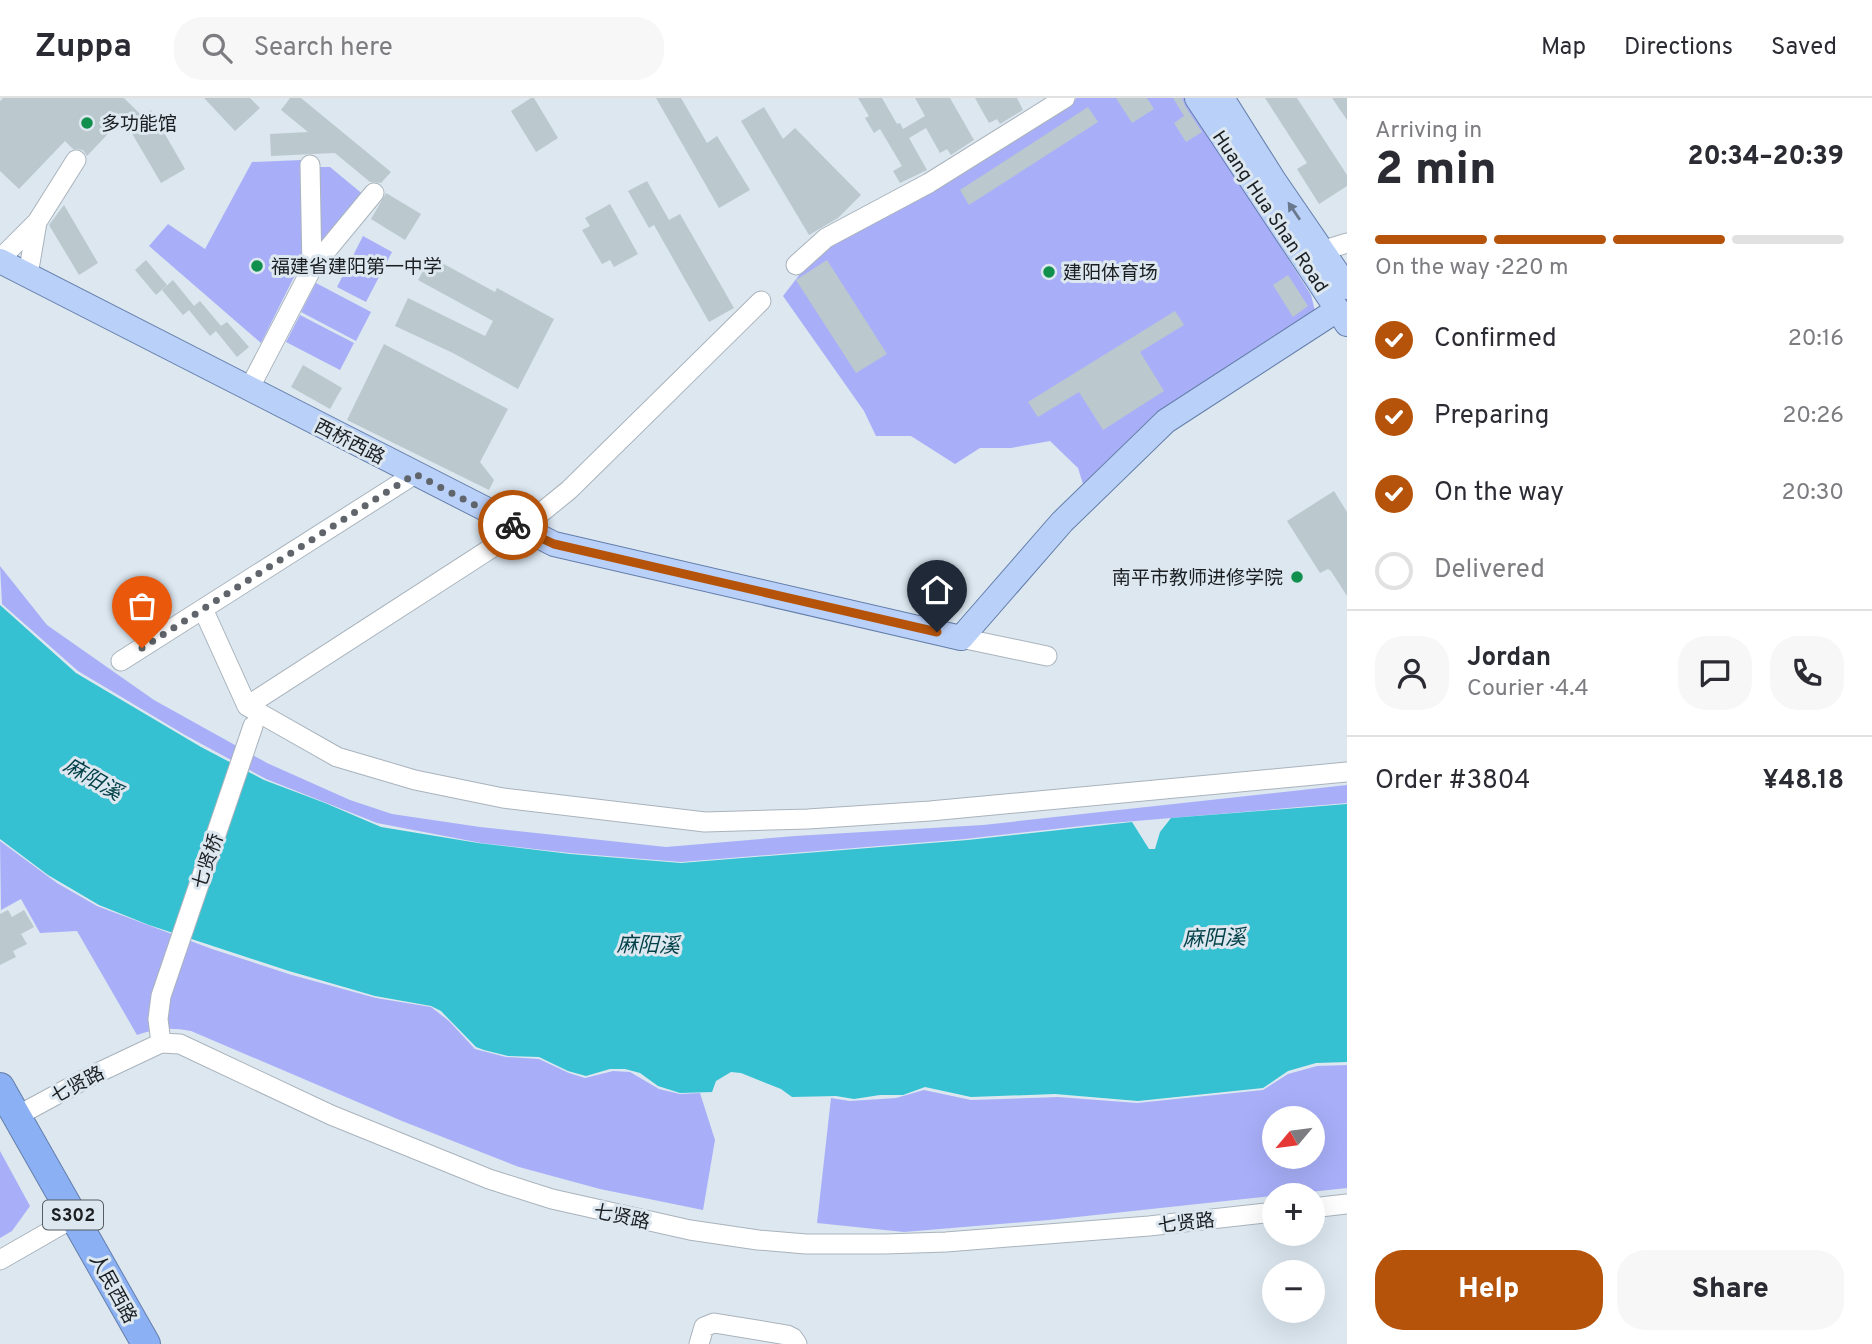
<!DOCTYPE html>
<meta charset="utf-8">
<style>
:root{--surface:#fff;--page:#f7f7f7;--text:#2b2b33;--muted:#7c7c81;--line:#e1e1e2;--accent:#b45309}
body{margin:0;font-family:Overpass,"Noto Sans SC",sans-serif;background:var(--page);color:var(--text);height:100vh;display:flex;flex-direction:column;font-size:26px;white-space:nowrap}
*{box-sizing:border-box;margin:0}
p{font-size:23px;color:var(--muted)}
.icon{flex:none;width:38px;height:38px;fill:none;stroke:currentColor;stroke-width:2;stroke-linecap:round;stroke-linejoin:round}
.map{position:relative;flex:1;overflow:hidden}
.side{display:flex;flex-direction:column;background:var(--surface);width:525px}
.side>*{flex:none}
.needle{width:46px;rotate:241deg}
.buttons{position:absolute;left:1262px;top:1008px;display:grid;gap:14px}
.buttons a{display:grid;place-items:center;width:63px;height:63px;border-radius:50%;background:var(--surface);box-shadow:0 7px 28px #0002;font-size:35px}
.pin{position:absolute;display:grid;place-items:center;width:60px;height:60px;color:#fff;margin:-72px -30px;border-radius:50% 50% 50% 0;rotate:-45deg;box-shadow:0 0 7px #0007}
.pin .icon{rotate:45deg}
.courier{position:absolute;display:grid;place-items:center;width:70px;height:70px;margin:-35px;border:5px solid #b45309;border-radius:50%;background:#fff;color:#222;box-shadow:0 2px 9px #0007}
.summary em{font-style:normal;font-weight:800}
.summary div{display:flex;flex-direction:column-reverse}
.summary{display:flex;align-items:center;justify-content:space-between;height:119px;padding:0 28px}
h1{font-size:46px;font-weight:800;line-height:52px}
.bar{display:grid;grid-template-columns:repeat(4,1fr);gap:10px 7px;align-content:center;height:84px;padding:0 28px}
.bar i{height:9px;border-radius:5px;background:var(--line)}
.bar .active{background:var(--accent)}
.bar p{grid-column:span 4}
.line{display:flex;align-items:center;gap:18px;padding:0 28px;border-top:2px solid var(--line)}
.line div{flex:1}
.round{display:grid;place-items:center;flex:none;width:74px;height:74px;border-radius:28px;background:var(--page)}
ol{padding:0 28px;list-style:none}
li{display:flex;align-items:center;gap:21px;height:77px}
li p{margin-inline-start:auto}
li .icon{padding:7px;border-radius:50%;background:var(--accent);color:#fff;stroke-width:4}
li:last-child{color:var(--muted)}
li i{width:38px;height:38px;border:4px solid var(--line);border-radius:50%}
.button{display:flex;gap:14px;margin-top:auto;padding:14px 28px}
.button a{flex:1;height:80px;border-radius:28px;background:var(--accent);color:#fff;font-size:28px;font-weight:800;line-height:80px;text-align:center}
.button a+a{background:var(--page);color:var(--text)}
header{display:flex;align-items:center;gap:42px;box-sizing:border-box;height:98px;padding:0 35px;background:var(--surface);border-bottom:2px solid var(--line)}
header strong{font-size:33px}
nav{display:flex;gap:38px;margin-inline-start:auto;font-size:24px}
.search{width:490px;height:63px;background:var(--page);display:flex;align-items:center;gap:18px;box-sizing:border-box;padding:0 24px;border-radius:28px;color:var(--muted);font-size:26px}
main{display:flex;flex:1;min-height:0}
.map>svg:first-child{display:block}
</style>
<header>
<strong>Zuppa</strong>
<div class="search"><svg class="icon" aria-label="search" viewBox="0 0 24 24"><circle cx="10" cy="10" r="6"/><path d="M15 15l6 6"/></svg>Search here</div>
<nav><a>Map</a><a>Directions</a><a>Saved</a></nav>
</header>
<main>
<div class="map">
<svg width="1347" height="1246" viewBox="0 0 1347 1246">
<rect width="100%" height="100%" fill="#dce7f0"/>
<path fill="#a8aff8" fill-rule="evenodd" d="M1077,0H1186L1311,197L1315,213L1156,315L1083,386L1078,370L1050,343L1011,350H980L955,366L911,338H876L864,313L783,198L820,150L932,92Z
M302,62L305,157L261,245L149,148L168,126L205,151L252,64Z
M317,69H330L365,98L316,159Z
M363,138L392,154L366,204L337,189Z
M316,185L371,214L356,243L301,214Z
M300,217L354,245L340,272L286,244Z
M0,468L47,527L154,602L267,665L350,702L392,716L480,729L666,749L795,738L983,727L1347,687V705L1100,726L965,741L681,764L570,755L481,745L377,725L266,681L185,637L78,573L2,506Z
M0,743L57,785L97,808L212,851L292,877L376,900L431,909L449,923L475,951L506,959L539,961L569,975L585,980L613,973L630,974L659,991L680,996L700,995L715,1042L703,1112L600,1091L519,1069L402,1023L191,933C170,929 157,930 137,937L77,833L40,835L21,801L1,812Z
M1347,967V1090L1049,1122L904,1134L817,1125L831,1000L850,1003L896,1000L924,992L971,1002L1058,999L1137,1005L1263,992L1288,976L1317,968ZM1274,1020H1312V1059H1274Z
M0,1053L30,1108L12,1133L0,1140Z"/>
<path fill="#35c1d2" d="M0,507L76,575L201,649L264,682L325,705L381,729L478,745L570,756L681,765L968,742L1132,724L1149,751H1155L1160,734L1171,720L1347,706V964L1316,965L1288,973L1263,990L1138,1003L1055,996L971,999L925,989L903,997H880L854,1001L836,998L792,999L781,991L741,975L731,974L716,983L712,994L680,995L658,988L640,975L625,971H610L586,978L568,973L539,959L508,958L484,952L476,949L441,913L431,908L375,898L289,873L149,827L99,807L48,777L0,741Z"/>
<path fill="#bbc8ce" d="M3,0H124L142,18L151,12L185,71L161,85L123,20L87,58L83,52L73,51L65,43L19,91L0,73V3Z
M204,0H250L260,10L235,33Z
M290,0H301L391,74L381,85L370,84L335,55L271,58L270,36L308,34L281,12Z
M531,0H534L558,40L536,54L511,13Z
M656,0H681L707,45L717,38L750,92L719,110Z
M858,0H882L897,26L900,25L903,31L925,18L915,0H950L974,42L951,57L947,51L940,55L926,30L909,40L927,72L900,85L893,73L902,68L880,31L874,35L865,20L869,18Z
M975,0H1017L1023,12L1000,26L997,21L989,25Z
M1116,0H1147L1154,11L1132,25Z
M1173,0H1182L1185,8L1202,34L1186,44L1174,25L1184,18Z
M1265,0H1297L1347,77V88L1319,106L1297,71L1307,65Z
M1332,0H1347V22Z
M764,9L783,41L795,30L861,97L838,120L809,137L741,23Z
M1088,9L1098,24L969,107L960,92Z
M647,83L669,122L680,116L734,210L709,224L654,127L649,130L628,93Z
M386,95L421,116L405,142L371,121Z
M610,106L638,156L614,169L610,162L602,166L582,132L590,128L585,120Z
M64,107L98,165L79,177L49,127Z
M431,159L495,194L497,190L554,221L518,291L453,255L395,228L408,200L485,238L493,223L418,182Z
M146,162L167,187L156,197L135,172Z
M827,162L887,256L856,275L796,182Z
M1288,177L1308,208L1293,219L1273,187Z
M173,182L194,208L183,217L162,192Z
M200,203L221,228L227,224L249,249L237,259L216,233L210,238L189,212Z
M1175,213L1184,227L1140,254L1164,293L1103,332L1079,294L1038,319L1028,304Z
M384,246L508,311L480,364L494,382L489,392L347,322Z
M303,267L342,290L330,311L291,289Z
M1334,393L1347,414V498L1331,473L1328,471L1320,475L1287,423Z
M8,812L12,819L24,812L34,829L21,836L27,846L13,853L16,859L0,867V816Z"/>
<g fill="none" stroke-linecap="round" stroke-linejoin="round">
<defs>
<path id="minor" d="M310,67L312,170
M1321,153L1347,145
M0,161L37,124
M796,167L826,140L929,85L1065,0
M28,177L37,124L76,62
M249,291L312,170L374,95
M203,511L247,608L337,659L415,682L503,700L705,724L808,721L930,713L1347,674
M961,540L1047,558
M121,563L415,376
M247,608L521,431L569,392L761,203
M161,945L158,921L161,898L253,628
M17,1018L91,978L161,945L180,946L331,1017L489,1081L552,1101L690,1132L758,1142L806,1146H885L946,1144L1149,1128L1274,1114
M1312,1110L1347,1106
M0,1162L61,1127
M699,1246L704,1229L714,1225L787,1237L793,1240L797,1246"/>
<path id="major" d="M1197,0L1347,226
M1222,0L1273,81L1347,189
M0,163L554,446L961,540L1062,424L1166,323L1337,212"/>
<path id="highway" d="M0,989L146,1246"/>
</defs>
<use href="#minor" stroke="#a9b3bc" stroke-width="21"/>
<use href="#major" stroke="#647eaa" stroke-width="26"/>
<use href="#highway" stroke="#647eaa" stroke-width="30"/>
<use href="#minor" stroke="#fff" stroke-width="19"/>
<use href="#major" stroke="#b9d0f8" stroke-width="24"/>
<use href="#highway" stroke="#8bb1f4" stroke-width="28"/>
</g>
<defs><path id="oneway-solid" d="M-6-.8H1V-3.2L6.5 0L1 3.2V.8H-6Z" transform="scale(1.75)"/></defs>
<use fill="#6a788d" href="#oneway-solid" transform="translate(1294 113) rotate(-124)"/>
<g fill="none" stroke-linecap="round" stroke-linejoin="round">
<path stroke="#5f656a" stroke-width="7" stroke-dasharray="0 12.6" d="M142,550L415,376L513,427"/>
<path stroke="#b45309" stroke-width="9" d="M513,427L554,446L937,534"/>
</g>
<g fill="#11904d" stroke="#dce7f0" stroke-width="2.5">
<circle cx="87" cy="25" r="7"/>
<circle cx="257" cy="168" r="7"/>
<circle cx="1049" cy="174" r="7"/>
<circle cx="1297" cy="479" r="7"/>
</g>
<g text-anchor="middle" stroke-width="6" stroke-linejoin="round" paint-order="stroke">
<rect fill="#dce7f0" stroke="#555b60" stroke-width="2" x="43" y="1102.5" width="60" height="29" rx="5"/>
<g font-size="18" font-weight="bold" fill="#1b1f22">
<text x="73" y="1123">S302</text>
</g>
<g font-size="19" fill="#1b1f22" stroke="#dce7f0" text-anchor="start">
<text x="101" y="32">多功能馆</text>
<text x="271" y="175">福建省建阳第一中学</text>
<text x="1063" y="181">建阳体育场</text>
<text x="1283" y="486" text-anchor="end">南平市教师进修学院</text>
</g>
<g font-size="19" fill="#1b1f22" stroke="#dce7f0">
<text transform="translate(1271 113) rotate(56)" y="7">Huang Hua Shan Road</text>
<text transform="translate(350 343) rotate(27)" y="7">西桥西路</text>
<text transform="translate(207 763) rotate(-71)" y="7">七贤桥</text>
<text transform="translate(77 986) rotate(-28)" y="7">七贤路</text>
<text transform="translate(622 1118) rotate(12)" y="7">七贤路</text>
<text transform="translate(1186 1124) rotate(-6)" y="7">七贤路</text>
<text transform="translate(114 1190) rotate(61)" y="7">人民西路</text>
</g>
<g font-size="21" font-style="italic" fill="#003f46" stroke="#dce7f0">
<text transform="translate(93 681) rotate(30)" y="7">麻阳溪</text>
<text transform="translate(1214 840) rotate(-2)" y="7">麻阳溪</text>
<text transform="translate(648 847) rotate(1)" y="7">麻阳溪</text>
</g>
</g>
</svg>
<div class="buttons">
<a><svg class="needle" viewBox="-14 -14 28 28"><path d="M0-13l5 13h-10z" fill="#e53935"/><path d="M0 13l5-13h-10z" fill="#7c7c81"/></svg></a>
<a>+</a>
<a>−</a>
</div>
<div class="pin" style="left:142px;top:550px;background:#ea580c"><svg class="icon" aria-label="bag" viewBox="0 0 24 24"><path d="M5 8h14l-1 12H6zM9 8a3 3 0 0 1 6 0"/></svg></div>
<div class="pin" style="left:937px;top:534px;background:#1f2937"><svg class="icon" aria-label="home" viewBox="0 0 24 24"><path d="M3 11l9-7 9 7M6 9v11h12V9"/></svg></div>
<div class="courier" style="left:513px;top:427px"><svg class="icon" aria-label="bike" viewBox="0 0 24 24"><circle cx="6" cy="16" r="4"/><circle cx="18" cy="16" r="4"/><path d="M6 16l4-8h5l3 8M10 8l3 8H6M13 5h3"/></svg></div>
</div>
<section class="side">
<div class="summary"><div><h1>2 min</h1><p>Arriving in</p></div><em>20:34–20:39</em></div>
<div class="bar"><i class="active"></i><i class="active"></i><i class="active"></i><i></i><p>On the way · 220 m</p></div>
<ol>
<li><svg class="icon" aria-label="check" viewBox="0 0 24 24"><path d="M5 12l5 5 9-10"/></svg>Confirmed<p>20:16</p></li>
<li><svg class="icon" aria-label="check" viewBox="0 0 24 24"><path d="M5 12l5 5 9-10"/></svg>Preparing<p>20:26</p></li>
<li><svg class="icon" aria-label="check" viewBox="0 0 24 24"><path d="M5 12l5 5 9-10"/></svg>On the way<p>20:30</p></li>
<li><i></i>Delivered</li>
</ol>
<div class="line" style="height:126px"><a class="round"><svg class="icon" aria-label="person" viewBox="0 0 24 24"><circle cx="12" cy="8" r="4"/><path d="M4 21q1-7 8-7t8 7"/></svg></a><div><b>Jordan</b><p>Courier · 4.4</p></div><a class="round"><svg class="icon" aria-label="chat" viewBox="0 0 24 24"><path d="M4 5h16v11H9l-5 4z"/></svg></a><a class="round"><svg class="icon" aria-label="phone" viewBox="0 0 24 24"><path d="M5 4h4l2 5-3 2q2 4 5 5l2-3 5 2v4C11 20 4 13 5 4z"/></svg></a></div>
<div class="line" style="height:91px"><div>Order #3804</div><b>¥48.18</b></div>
<div class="button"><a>Help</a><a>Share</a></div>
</section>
</main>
